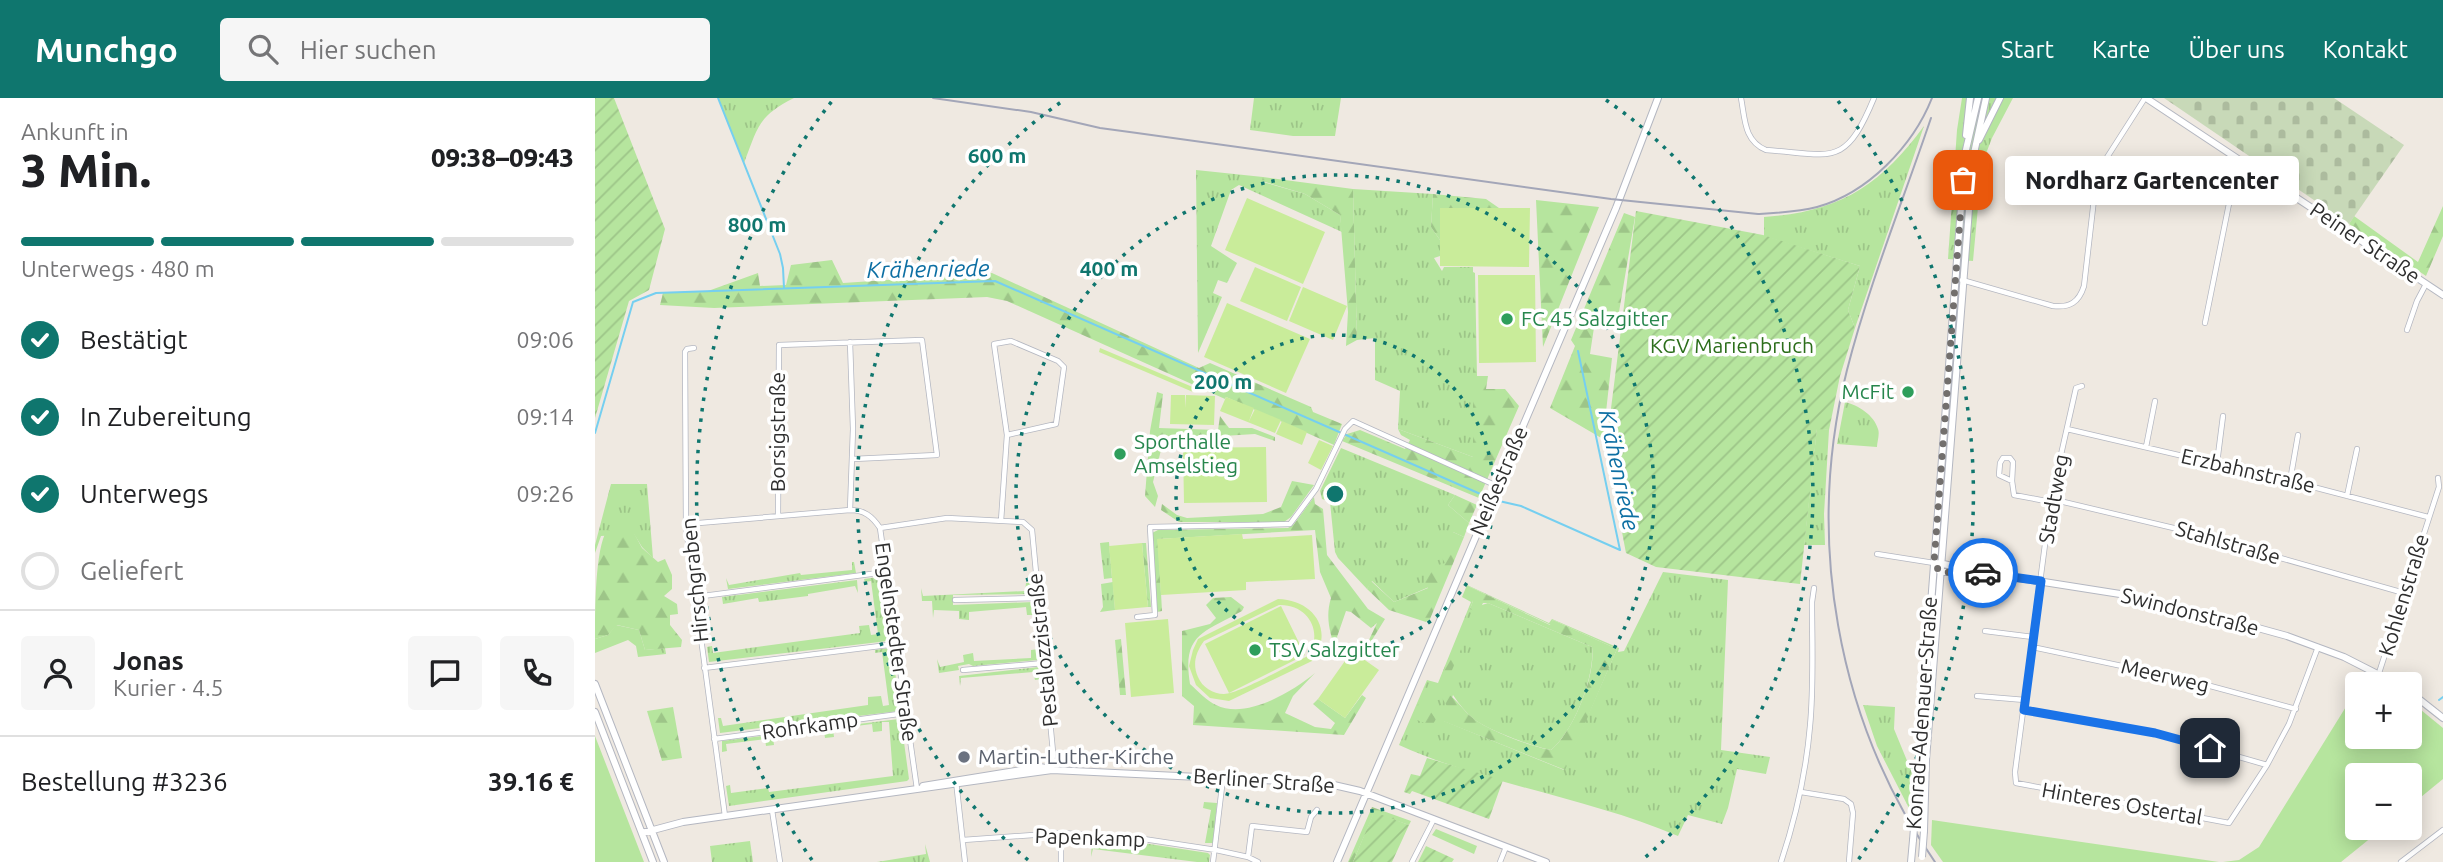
<!DOCTYPE html>
<html lang="de">
<meta charset="utf-8">
<style>
:root{--surface:#fff;--page:#f6f6f6;--text:#202124;--muted:#757577;--line:#e0e0e0;--accent:#0f766e}
body{margin:0;font-family:Ubuntu,sans-serif;background:var(--page);color:var(--text);height:100vh;display:flex;flex-direction:column;font-size:26px;white-space:nowrap}
*{box-sizing:border-box;margin:0}
p{font-size:23px;color:var(--muted)}
.icon{flex:none;width:38px;height:38px;fill:none;stroke:currentColor;stroke-width:2;stroke-linecap:round;stroke-linejoin:round}
.map{position:relative;flex:1;overflow:hidden}
.sheet{display:flex;flex-direction:column;background:var(--surface);width:595px}
.sheet>*{flex:none}
.tools{position:absolute;left:1750px;top:574px;display:grid;gap:14px}
.tools a{display:grid;place-items:center;width:77px;height:77px;border-radius:7px;background:var(--surface);box-shadow:0 4px 18px #0003;font-size:35px}
.pin{position:absolute;display:grid;place-items:center;width:60px;height:60px;color:#fff;margin:-30px;border-radius:14px;box-shadow:0 4px 10px #0006}
.courier{position:absolute;display:grid;place-items:center;width:70px;height:70px;margin:-35px;border:5px solid #1a73e8;border-radius:50%;background:#fff;color:#222;box-shadow:0 2px 9px #0007}
.bubble{position:absolute;height:49px;border-radius:7px;background:var(--surface);box-shadow:0 4px 18px #0003;font-size:23px;font-weight:800;line-height:49px;text-align:center}
.overview em{font-style:normal;font-weight:800}
.overview div{display:flex;flex-direction:column-reverse}
.overview{display:flex;align-items:center;justify-content:space-between;height:119px;padding:0 21px}
h1{font-size:46px;font-weight:800;line-height:52px}
.bar{display:grid;grid-template-columns:repeat(4,1fr);gap:10px 7px;align-content:center;height:84px;padding:0 21px}
.bar i{height:9px;border-radius:5px;background:var(--line)}
.bar .active{background:var(--accent)}
.bar p{grid-column:span 4}
.line{display:flex;align-items:center;gap:18px;padding:0 21px;border-top:2px solid var(--line)}
.line div{flex:1}
.round{display:grid;place-items:center;flex:none;width:74px;height:74px;border-radius:7px;background:var(--page)}
ol{padding:0 21px;list-style:none}
li{display:flex;align-items:center;gap:21px;height:77px}
li p{margin-inline-start:auto}
li .icon{padding:7px;border-radius:50%;background:var(--accent);color:#fff;stroke-width:4}
li:last-child{color:var(--muted)}
li i{width:38px;height:38px;border:4px solid var(--line);border-radius:50%}
header{display:flex;align-items:center;gap:42px;box-sizing:border-box;height:98px;padding:0 35px;background:var(--accent);color:#fff}
header strong{font-size:33px}
nav{display:flex;gap:38px;margin-inline-start:auto;font-size:24px}
.search{width:490px;height:63px;background:var(--page);display:flex;align-items:center;gap:18px;box-sizing:border-box;padding:0 24px;border-radius:7px;color:var(--muted);font-size:26px}
main{display:flex;flex:1;min-height:0}
.map>svg:first-child{display:block}
</style>
<header>
<strong>Munchgo</strong>
<div class="search"><svg class="icon" aria-label="search" viewBox="0 0 24 24"><circle cx="10" cy="10" r="6"/><path d="M15 15l6 6"/></svg>Hier suchen</div>
<nav><a>Start</a><a>Karte</a><a>Über uns</a><a>Kontakt</a></nav>
</header>
<main>
<section class="sheet">
<div class="overview"><div><h1>3 Min.</h1><p>Ankunft in</p></div><em>09:38–09:43</em></div>
<div class="bar"><i class="active"></i><i class="active"></i><i class="active"></i><i></i><p>Unterwegs · 480 m</p></div>
<ol>
<li><svg class="icon" aria-label="check" viewBox="0 0 24 24"><path d="M5 12l5 5 9-10"/></svg>Bestätigt<p>09:06</p></li>
<li><svg class="icon" aria-label="check" viewBox="0 0 24 24"><path d="M5 12l5 5 9-10"/></svg>In Zubereitung<p>09:14</p></li>
<li><svg class="icon" aria-label="check" viewBox="0 0 24 24"><path d="M5 12l5 5 9-10"/></svg>Unterwegs<p>09:26</p></li>
<li><i></i>Geliefert</li>
</ol>
<div class="line" style="height:126px"><a class="round"><svg class="icon" aria-label="person" viewBox="0 0 24 24"><circle cx="12" cy="8" r="4"/><path d="M4 21q1-7 8-7t8 7"/></svg></a><div><b>Jonas</b><p>Kurier · 4.5</p></div><a class="round"><svg class="icon" aria-label="chat" viewBox="0 0 24 24"><path d="M4 5h16v11H9l-5 4z"/></svg></a><a class="round"><svg class="icon" aria-label="phone" viewBox="0 0 24 24"><path d="M5 4h4l2 5-3 2q2 4 5 5l2-3 5 2v4C11 20 4 13 5 4z"/></svg></a></div>
<div class="line" style="height:91px"><div>Bestellung #3236</div><b>39.16 €</b></div>
</section>
<div class="map">
<svg width="1848" height="764" viewBox="0 0 1848 764">
<defs>
<pattern id="grass-tufts" width="24" height="20" patternUnits="userSpaceOnUse" patternTransform="scale(1.75)"><rect width="24" height="20" fill="#b6e59e"/><path d="M3 7l-1-3M5 7V3M7 7l1-3M15 17l-1-3M17 17v-4M19 17l1-3" fill="none" stroke="#9dc588"/></pattern>
<pattern id="forest-firs" width="22" height="20" patternUnits="userSpaceOnUse" patternTransform="scale(1.75)"><rect width="22" height="20" fill="#b6e59e"/><path d="M5 1l3.5 6h-7zM16 11l3.5 6h-7z" fill="#9dc588"/></pattern>
<pattern id="cemetery-stones" width="16" height="16" patternUnits="userSpaceOnUse" patternTransform="scale(1.75)"><rect width="16" height="16" fill="#c8d9b8"/><path d="M2 7V4a2 2 0 0 1 4 0v3zM10 15v-3a2 2 0 0 1 4 0v3z" fill="#acbb9e"/></pattern>
<pattern id="garden-furrows" width="10" height="10" patternUnits="userSpaceOnUse" patternTransform="scale(1.75)"><rect width="10" height="10" fill="#b6e59e"/><path d="M-1 1l2-2M0 10L10 0M9 11l2-2" fill="none" stroke="#9dc588"/></pattern>
</defs>
<rect width="100%" height="100%" fill="#efe9e1"/>
<path fill="url(#grass-tufts)" fill-rule="evenodd" d="M123,0H199C163,18 163,29 149,65Z
M659,0H746L740,38H698L655,32Z
M1367,0H1418L1397,40L1387,66L1378,163L1353,161L1362,32Z
M1329,28L1260,230L1253,212L1265,168L1169,138V119C1244,114 1285,88 1329,28Z
M601,72L668,79V84L710,96L745,117L747,134L644,87L636,92L616,148L642,165L632,185L623,182L618,195L627,199L603,255Z
M758,91L838,96L836,129L845,142V158L839,160L847,173L849,169H878V359L803,331L805,293L780,282V240L762,242Z
M1250,304C1263,307 1279,317 1283,331C1285,336 1282,344 1282,349L1242,346Z
M1222,330L1234,332L1229,416L1230,447H1209Z
M746,350L860,397L853,407L874,425L869,439L858,434L851,466L834,489L799,504L777,483L772,491L743,460L740,454L735,404L727,401L725,393Z
M16,386H52L58,460L47,449L39,436L6,438L0,455V447Z
M514,444L517,480L509,481L505,445Z
M257,464H259L261,475L133,491L131,480L134,487L205,475L206,477L257,472Z
M1068,474L1133,482L1126,652L1175,659L1171,676L1142,671L1133,710L1127,726L1093,717L1083,738C993,700 893,687 804,647L832,582L843,585L876,504L867,499L872,487L954,525L957,521L1024,550L1023,554L1029,553ZM873,488L956,527L958,522L1022,551L969,672L849,623L858,597C864,606 871,615 880,622C894,632 938,649 956,652C979,633 1000,579 997,549L893,505L875,511L878,503Z
M283,479L285,480L293,543L114,564L112,549L117,548L118,555L265,535L264,528L274,527L276,537L283,536L276,483L270,484L269,481Z
M262,482L263,495L260,488L213,496V498L164,504L163,500L128,506L127,499Z
M518,484L520,512L505,514L508,509L506,486Z
M431,485H438V496L358,497V507L438,504L441,517H432L431,509L374,514V522L364,521V513L339,512L338,520L337,503H327L326,490L328,498L430,493Z
M21,527L44,532L50,552L70,550L71,556L43,559L41,548L33,542L0,555V541L13,537Z
M294,550L297,551L305,610L304,613L125,635L123,620H126L128,628L273,607V599L286,598L288,608L294,607L287,554L280,555V552Z
M444,551L443,562L378,568L374,566L363,568L364,572L344,575L342,561L345,569L369,564L368,557L378,555L379,563L436,560V552Z
M444,569L447,581L440,582L438,574L366,580L365,588L364,578Z
M1268,607L1300,609L1299,631L1313,665L1317,666L1316,714L1282,648Z
M304,621L306,622L314,681L312,683L134,708L131,688L135,687L136,695L173,690L174,694L298,678L294,624H287V633L278,634L277,626L238,631L239,639L230,640L229,633L178,640L179,647L171,648L170,641L131,646L132,653L127,654V643Z
M609,704L622,705L618,745H602H610L616,712L608,710Z
M497,741L541,744L613,755L615,757L614,764H602L498,751L496,759Z
M155,743L158,764H117L115,748Z
M330,746L335,764H282L331,756Z"/>
<path fill="url(#forest-firs)" d="M668,79L758,91L762,242L751,248L753,214L745,117L710,96L667,83Z
M838,96L891,101L904,110H846L845,142L836,129Z
M941,102L1004,109L948,249Z
M1848,108V138L1831,178L1754,126L1759,118L1823,164Z
M1029,115L1040,119L1022,226L1000,223L995,256L1017,260L1008,341L955,310L980,248L976,242Z
M237,162L248,185L397,175L604,270L615,265L716,309L718,314L747,326L739,347L631,299L630,301L412,203L392,199L119,210L65,207L68,195L113,193L163,175L165,188L191,187L196,167Z
M878,174L880,175L882,278H893L891,291H910L924,308L884,400L747,343L752,336L765,332L810,351L815,342L806,337L803,331L878,359Z
M562,294L568,296L564,330L623,332L625,318L634,330H657L680,339V343L660,336L580,341L566,352L558,384L563,398L560,409L550,398L555,333Z
M697,383L719,387L696,419L689,424H584L566,412L567,406L582,417L592,420L668,416L686,409Z
M860,397L882,407L874,425L853,407Z
M719,399L720,406L728,411L732,457L773,511L790,521L777,542L792,553L789,556L781,554L774,546L761,554L758,551L773,544L782,525L776,530L756,514L751,513L742,539L745,551L741,553C735,535 730,519 736,500L725,474L720,432L563,441L567,513L562,514L557,435L563,432L693,430L699,426Z
M12,432L39,435L47,450L63,464L70,461L77,477V491L69,498L82,506L83,516L75,517V527L87,542L86,549L50,552L44,532L22,527L13,537L0,541C0,513 0,451 12,432Z
M846,434H858L869,439L835,521L831,524L794,512L772,491L776,483L799,504L833,490L829,480L833,470L850,465L843,453Z
M547,445H551L556,509H553Z
M873,488L955,527L958,522L1022,551L970,672L848,623L852,608L847,600V592C861,599 867,612 879,621C893,632 939,650 956,652C978,634 1001,578 997,549L893,505H888L883,515L875,511L878,503L869,498Z
M636,499L649,509L647,513C608,535 587,536 595,586C603,593 612,603 621,607C652,622 698,593 720,575L698,598L690,615L720,629L736,631L740,625L718,606L723,601L750,620L767,597L771,600L749,637L598,627L599,608L587,598V533L615,526L621,520L611,507L618,500Z
M870,523L877,526L854,579L847,576Z
M526,541L531,597H525L520,542Z
M825,601L835,606L833,610L841,621L837,628L822,622L819,616Z
M78,609L87,660L67,663L52,613Z
M777,709L816,723L814,727L779,715L758,764H753Z"/>
<path fill="url(#cemetery-stones)" d="M1569,0H1739L1809,47L1754,126Z"/>
<path fill="#b6e59e" d="M1762,591V639H1815V603L1848,630V681L1815,708V677H1762V730H1788L1746,764H1628L1644,762L1664,749Z
M0,638L49,764H0Z
M1337,722L1624,764H1348L1336,747Z
M841,731L882,748L879,756L837,737Z"/>
<path fill="url(#garden-furrows)" d="M0,0H19L70,131L54,192L34,203L0,320Z
M1041,113L1168,137L1265,168L1253,212L1260,230L1245,278L1234,332L1222,331L1205,486L1061,469L1031,455L1011,350Z
M832,660L908,682L894,721L817,693L815,696L809,694L816,676L825,678Z
M779,714L814,727L797,764H758Z
M831,748L859,761L857,764H823Z"/>
<path fill="#c9ec9a" fill-rule="evenodd" d="M652,100L730,134L708,186L630,152Z
M845,110H935L934,169L845,168Z
M660,169L706,189L692,223L645,203Z
M883,177H940L941,264L884,265Z
M708,189L752,208L738,242L694,223Z
M632,205L715,241L691,295L609,259Z
M505,250L600,290L598,294L504,254Z
M576,297H590V310L591,297L620,298L619,327L575,326Z
M631,299L659,310L654,323L660,311L686,322L680,335L625,313Z
M687,323L712,334L707,347L681,336Z
M724,342L738,348L726,372L713,365Z
M671,349L672,404L589,405L588,350Z
M647,436L648,441L717,437L720,481L651,484V492L566,497L562,441Z
M547,445L553,509L520,512L514,448Z
M683,501C719,502 740,533 717,563L634,603L615,600L601,587L594,568L598,552L603,541ZM684,507C713,506 729,534 713,558C696,566 644,596 629,596C618,596 607,589 603,579C597,566 601,554 609,543Z
M686,508L710,557L634,595L610,546Z
M573,521L579,595L536,599L530,525Z
M757,553L784,572L750,620L723,601Z"/>
<g fill="none" stroke-linecap="round" stroke-linejoin="round">
<path stroke="#75cff0" stroke-width="2" d="M123,0L185,156L188,170L189,190
M0,335L38,204L61,195L400,183L890,398
M904,403L926,408L1025,452L983,253
M1844,602L1848,599"/>
<defs>
<path id="street" d="M1146,0C1150,21 1149,43 1171,52C1238,57 1250,70 1279,0
M1367,182L1458,208C1475,210 1484,204 1489,188L1502,75L1550,0
M1610,225L1643,61
M1812,232L1822,203L1831,186
M255,244L258,331L255,412
M99,250L92,251L90,254L91,429L130,718
M1487,288L1481,290L1456,401L1420,674L1421,685L1634,725L1672,667L1694,626L1723,549
M1472,331L1695,383L1833,419
M1551,349L1560,303
M1622,365L1628,318
M1417,383L1404,377L1405,365L1408,360H1415L1418,364L1417,383L1419,397L1456,404
M1695,383L1703,337
M1752,398L1762,351
M1456,401L1587,432L1809,495
M183,418L184,247L327,242L342,357L258,361
M406,423L412,337L399,246L416,243L463,263L469,269L461,326L412,337
M92,426L255,412C269,412 277,418 285,430L322,691
M285,430L352,420L428,424L437,432L458,654L457,672
M1282,456L1339,465
M100,499L291,474
M360,502L443,500
M542,519L560,517L555,429L695,426L721,391L750,331L758,323L902,388
M1390,533L1438,539
M1437,549L1593,582L1701,611
M109,570L301,546
M368,572L449,565
M1784,575L1844,389L1843,380
M1382,598L1430,602
M1428,612L1560,635L1672,667
M119,641L311,615
M361,683L370,764
M1206,694L1249,701L1256,706L1258,715L1254,764
M177,712L185,764
M368,742L466,735L542,740L621,752L653,759L663,764
M653,759L657,728L712,734L716,719L722,712
M466,764V735
M618,764L628,680
M817,764L839,721
M905,764L911,749
M1186,764C1201,719 1211,675 1215,628C1219,587 1217,545 1217,504L1219,490
M1806,764L1848,732"/>
<path id="secondary" d="M1551,0L1848,197
M1371,37L1375,0
M1384,42L1405,0
M1344,465L1379,473L1525,496L1634,522L1692,538L1749,559L1802,586
M1345,474H1375
M0,586L69,764
M1815,594L1848,620
M0,614L58,764
M328,688L445,669L456,671
M1320,718L1370,56L1383,0
M1329,733L1331,662L1378,60L1391,0
M47,735L88,724L457,672L730,685L765,693L951,764
M742,764L1021,110L1063,0
M1316,764L1318,742"/>
</defs>
<use href="#street" stroke="#b4b7c1" stroke-width="6"/>
<use href="#secondary" stroke="#b4b7c1" stroke-width="8"/>
<use href="#street" stroke="#fff" stroke-width="4.5"/>
<use href="#secondary" stroke="#fff" stroke-width="6"/>
<path stroke="#a3a6b8" stroke-width="2" d="M338,0L436,14L505,30L542,35L1016,101L1163,116C1182,115 1203,114 1222,109C1273,95 1318,48 1337,0
M1336,20C1308,103 1274,186 1252,272C1210,439 1241,622 1340,764"/>
<defs>
<path id="secondary-bridge" d="M1318,742L1320,718
M1327,759L1329,733"/>
</defs>
<use href="#secondary-bridge" stroke="#b4b7c1" stroke-width="8" stroke-linecap="butt"/>
<use href="#secondary-bridge" stroke="#fff" stroke-width="6"/>
</g>
<g fill="none" stroke-linecap="round" stroke-linejoin="round">
<path stroke="#726f6d" stroke-width="7" stroke-dasharray="0 12.6" d="M1368,82L1339,465L1345,474L1388,475"/>
<path stroke="#1a73e8" stroke-width="9" d="M1388,475L1446,483L1429,612L1560,635L1615,650"/>
</g>
<g fill="none" stroke="#0f766e" stroke-width="3.5" stroke-dasharray="3.5 7">
<circle cx="740" cy="396" r="159"/>
<circle cx="740" cy="396" r="319"/>
<path d="M433 762A478 478 0 0 1 469 2M1011 2A478 478 0 0 1 1047 762"/>
<path d="M217 762A638 638 0 0 1 237 3M1243 3A638 638 0 0 1 1263 762"/>
</g>
<g fill="#2e9e5b" stroke="#fff" stroke-width="2.5">
<circle cx="912" cy="221" r="7"/>
<circle cx="1313" cy="294" r="7"/>
<circle cx="525" cy="356" r="7"/>
<circle cx="660" cy="552" r="7"/>
</g>
<circle fill="#6b7280" stroke="#fff" stroke-width="2.5" cx="369" cy="659" r="7"/>
<g text-anchor="middle" stroke-width="7" stroke-linejoin="round" paint-order="stroke">
<g font-size="21" fill="#2e2e2e" stroke="#fff">
<text transform="translate(1770 145) rotate(34)" y="7">Peiner Straße</text>
<text transform="translate(183 334) rotate(-90)" y="7">Borsigstraße</text>
<text transform="translate(1653 373) rotate(13)" y="7">Erzbahnstraße</text>
<text transform="translate(904 383) rotate(-67)" y="7">Neißestraße</text>
<text transform="translate(1459 401) rotate(-80)" y="7">Stadtweg</text>
<text transform="translate(1633 445) rotate(16)" y="7">Stahlstraße</text>
<text transform="translate(100 482) rotate(-96)" y="7">Hirschgraben</text>
<text transform="translate(1809 497) rotate(-73)" y="7">Kohlenstraße</text>
<text transform="translate(1595 514) rotate(14)" y="7">Swindonstraße</text>
<text transform="translate(301 544) rotate(82)" y="7">Engelnstedter Straße</text>
<text transform="translate(448 552) rotate(-96)" y="7">Pestalozzistraße</text>
<text transform="translate(1570 578) rotate(13)" y="7">Meerweg</text>
<text transform="translate(1327 615) rotate(-86)" y="7">Konrad-Adenauer-Straße</text>
<text transform="translate(215 628) rotate(-8)" y="7">Rohrkamp</text>
<text transform="translate(669 683) rotate(4)" y="7">Berliner Straße</text>
<text transform="translate(1527 706) rotate(10)" y="7">Hinteres Ostertal</text>
<text transform="translate(495 740) rotate(2)" y="7">Papenkamp</text>
</g>
<g font-size="21" fill="#27864d" stroke="#fff" text-anchor="start">
<text x="926" y="228">FC 45 Salzgitter</text>
<text x="1299" y="301" text-anchor="end">McFit</text>
<text x="539" y="351">Sporthalle<tspan x="539" dy="24">Amselstieg</tspan></text>
<text x="674" y="559">TSV Salzgitter</text>
</g>
<g font-size="21" fill="#2c6e1b" stroke="#fff">
<text x="1137" y="255">KGV Marienbruch</text>
</g>
<g font-size="21" fill="#5b616d" stroke="#fff" text-anchor="start">
<text x="383" y="666">Martin-Luther-Kirche</text>
</g>
<g font-size="23" font-style="italic" fill="#0d6fa3" stroke="#fff">
<text transform="translate(333 171) rotate(-1)" y="8">Krähenriede</text>
<text transform="translate(1024 372) rotate(78)" y="8">Krähenriede</text>
</g>
</g>
<circle cx="740" cy="396" r="10" fill="#0f766e" stroke="#fff" stroke-width="3.5"/>
<g font-size="21" text-anchor="middle" font-weight="bold" fill="#0f766e" stroke="#fff" stroke-width="7" stroke-linejoin="round" paint-order="stroke">
<text x="402" y="65">600 m</text>
<text x="162" y="134">800 m</text>
<text x="514" y="178">400 m</text>
<text x="628" y="291">200 m</text>
</g>
</svg>
<div class="tools">
<a>+</a>
<a>−</a>
</div>
<div class="pin" style="left:1368px;top:82px;background:#ea580c"><svg class="icon" aria-label="bag" viewBox="0 0 24 24"><path d="M5 8h14l-1 12H6zM9 8a3 3 0 0 1 6 0"/></svg></div>
<div class="pin" style="left:1615px;top:650px;background:#1f2937"><svg class="icon" aria-label="home" viewBox="0 0 24 24"><path d="M3 11l9-7 9 7M6 9v11h12V9"/></svg></div>
<div class="courier" style="left:1388px;top:475px"><svg class="icon" aria-label="car" viewBox="0 0 24 24"><path d="M5 17H2v-5l4-1 3-4h7l3 4 3 1v5h-3M9 17h6M6 11h13"/><circle cx="7" cy="17" r="2"/><circle cx="17" cy="17" r="2"/></svg></div>
<div class="bubble" style="left:1410px;top:58px;width:294px">Nordharz Gartencenter</div>
</div>
</main>
